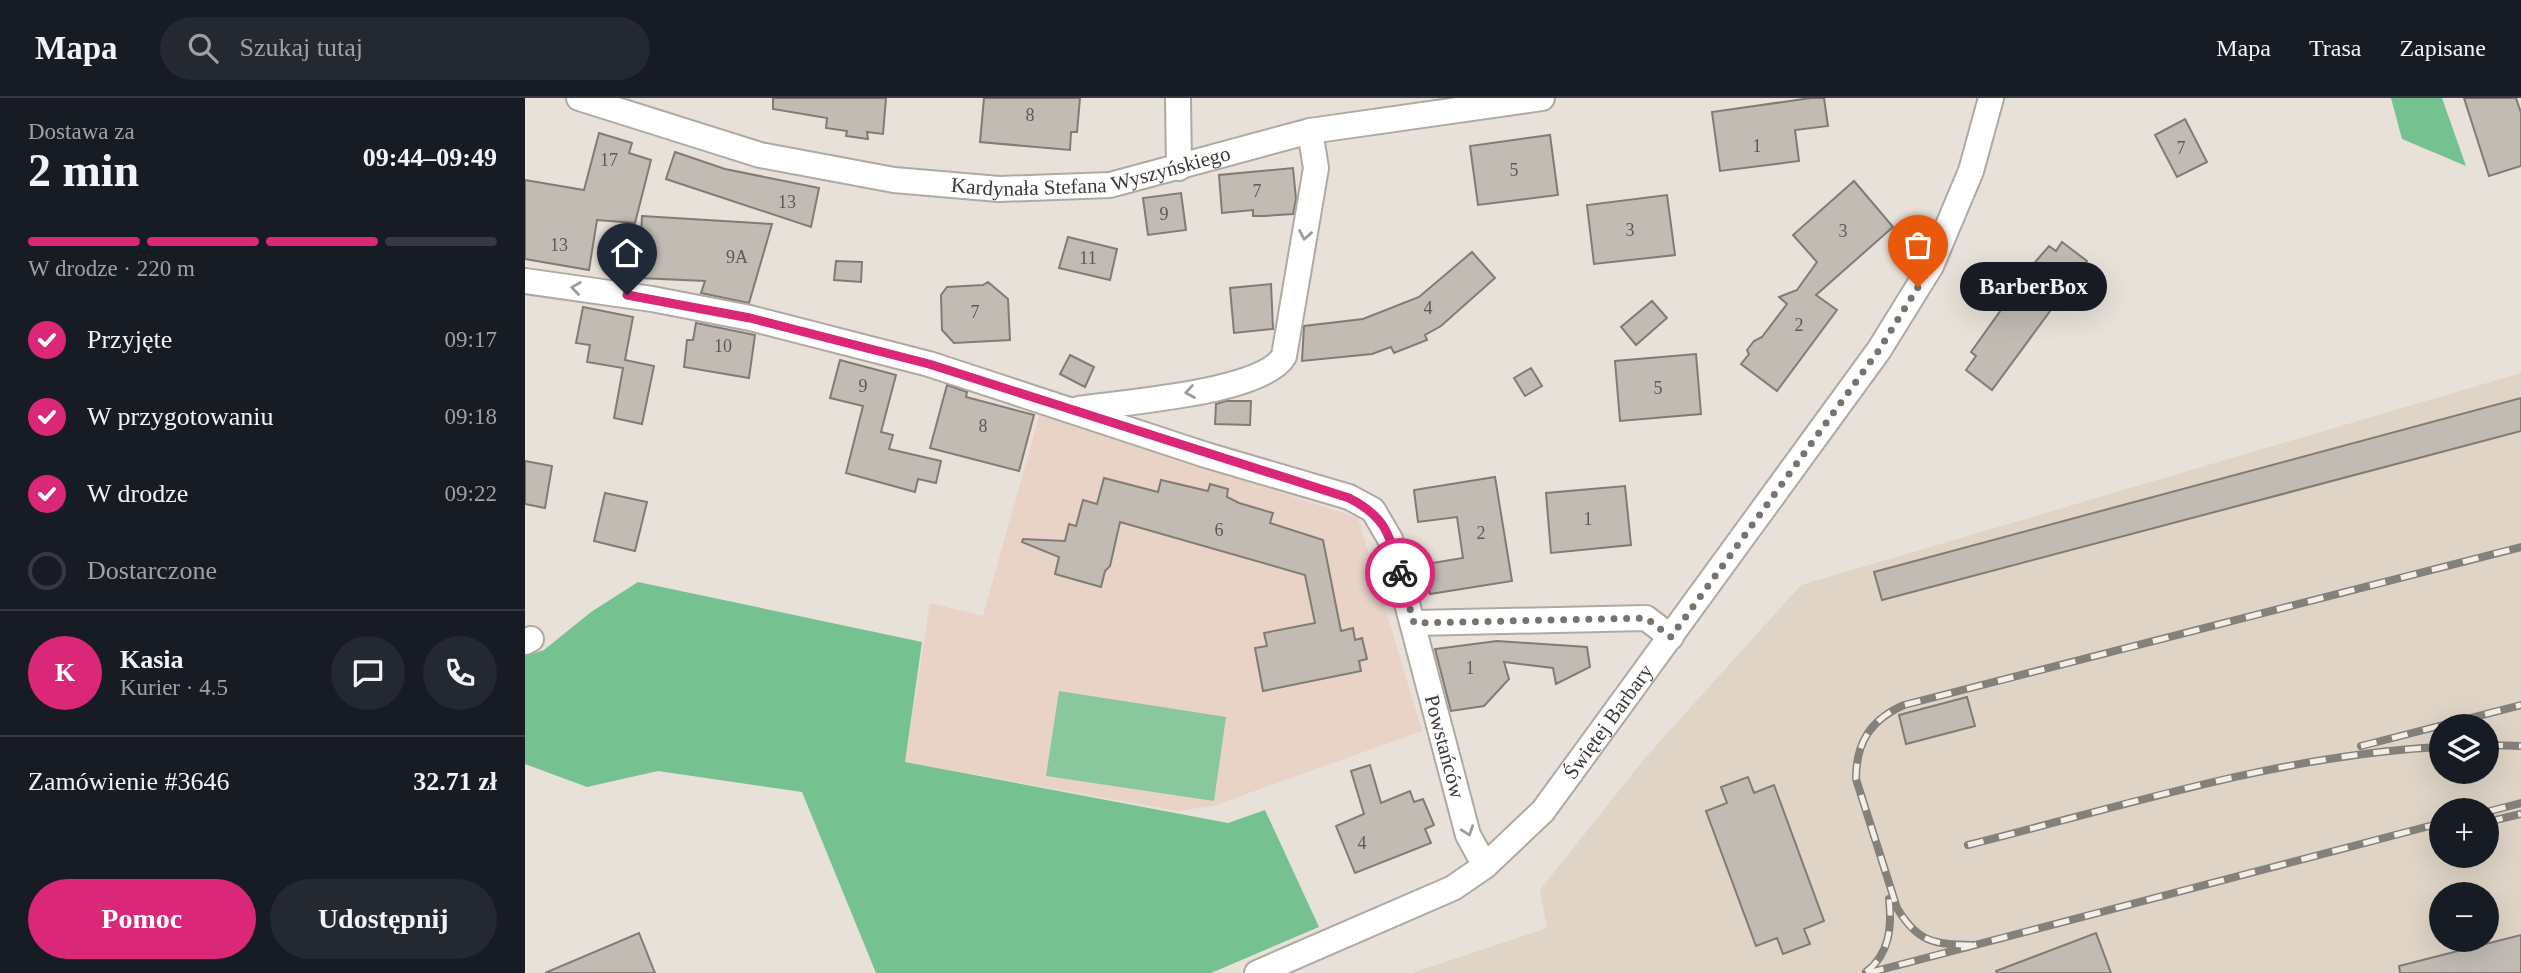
<!DOCTYPE html>
<html lang="pl">
<meta charset="utf-8">
<style>
:root{--surface:#171b24;--page:#242831;--text:#f1f3f6;--muted:#9ea1a6;--line:#363941;--accent:#db2777}
body{margin:0;font-family:"Times New Roman",serif;background:var(--page);color:var(--text);height:100vh;display:flex;flex-direction:column;font-size:26px;white-space:nowrap}
*{box-sizing:border-box;margin:0}
p{font-size:23px;color:var(--muted)}
.icon{flex:none;width:38px;height:38px;fill:none;stroke:currentColor;stroke-width:2;stroke-linecap:round;stroke-linejoin:round}
.map{position:relative;flex:1;overflow:hidden}
.side{display:flex;flex-direction:column;background:var(--surface);width:525px}
.side>*{flex:none}
.buttons{position:absolute;left:1904px;top:616px;display:grid;gap:14px}
.buttons a{display:grid;place-items:center;width:70px;height:70px;border-radius:50%;background:var(--surface);box-shadow:0 7px 28px #0002;font-size:35px}
.pin{position:absolute;display:grid;place-items:center;width:60px;height:60px;color:#fff;margin:-72px -30px;border-radius:50% 50% 50% 0;rotate:-45deg;box-shadow:0 0 7px #0007}
.pin .icon{rotate:45deg}
.courier{position:absolute;display:grid;place-items:center;width:70px;height:70px;margin:-35px;border:5px solid #db2777;border-radius:50%;background:#fff;color:#222;box-shadow:0 2px 9px #0007}
.bubble{position:absolute;height:49px;border-radius:24px;background:var(--surface);box-shadow:0 7px 28px #0002;font-size:23px;font-weight:700;line-height:49px;text-align:center}
.head em{font-style:normal;font-weight:700}
.head div{display:flex;flex-direction:column-reverse}
.head{display:flex;align-items:center;justify-content:space-between;height:119px;padding:0 28px}
h1{font-size:46px;font-weight:700;line-height:52px}
.bar{display:grid;grid-template-columns:repeat(4,1fr);gap:10px 7px;align-content:center;height:84px;padding:0 28px}
.bar i{height:9px;border-radius:5px;background:var(--line)}
.bar .selected{background:var(--accent)}
.bar p{grid-column:span 4}
.line{display:flex;align-items:center;gap:18px;padding:0 28px;border-top:2px solid var(--line)}
.line div{flex:1}
.round{display:grid;place-items:center;flex:none;width:74px;height:74px;border-radius:37px;background:var(--page)}
ol{padding:0 28px;list-style:none}
li{display:flex;align-items:center;gap:21px;height:77px}
li p{margin-inline-start:auto}
li .icon{padding:7px;border-radius:50%;background:var(--accent);color:#fff;stroke-width:4}
li:last-child{color:var(--muted)}
li i{width:38px;height:38px;border:4px solid var(--line);border-radius:50%}
.primary-button{display:flex;gap:14px;margin-top:auto;padding:14px 28px}
.primary-button a{flex:1;height:80px;border-radius:42px;background:var(--accent);color:#fff;font-size:28px;font-weight:700;line-height:80px;text-align:center}
.primary-button a+a{background:var(--page);color:var(--text)}
header{display:flex;align-items:center;gap:42px;box-sizing:border-box;height:98px;padding:0 35px;background:var(--surface);border-bottom:2px solid var(--line)}
header strong{font-size:33px}
nav{display:flex;gap:38px;margin-inline-start:auto;font-size:24px}
.search{width:490px;height:63px;background:var(--page);display:flex;align-items:center;gap:18px;box-sizing:border-box;padding:0 24px;border-radius:38px;color:var(--muted);font-size:26px}
main{display:flex;flex:1;min-height:0}
.map>svg:first-child{display:block}
</style>
<header>
<strong>Mapa</strong>
<div class="search"><svg class="icon" aria-label="search" viewBox="0 0 24 24"><circle cx="10" cy="10" r="6"/><path d="M15 15l6 6"/></svg>Szukaj tutaj</div>
<nav><a>Mapa</a><a>Trasa</a><a>Zapisane</a></nav>
</header>
<main>
<section class="side">
<div class="head"><div><h1>2 min</h1><p>Dostawa za</p></div><em>09:44–09:49</em></div>
<div class="bar"><i class="selected"></i><i class="selected"></i><i class="selected"></i><i></i><p>W drodze · 220 m</p></div>
<ol>
<li><svg class="icon" aria-label="check" viewBox="0 0 24 24"><path d="M5 12l5 5 9-10"/></svg>Przyjęte<p>09:17</p></li>
<li><svg class="icon" aria-label="check" viewBox="0 0 24 24"><path d="M5 12l5 5 9-10"/></svg>W przygotowaniu<p>09:18</p></li>
<li><svg class="icon" aria-label="check" viewBox="0 0 24 24"><path d="M5 12l5 5 9-10"/></svg>W drodze<p>09:22</p></li>
<li><i></i>Dostarczone</li>
</ol>
<div class="line" style="height:126px"><b class="round" style="background:var(--accent);color:#fff">K</b><div><b>Kasia</b><p>Kurier · 4.5</p></div><a class="round"><svg class="icon" aria-label="chat" viewBox="0 0 24 24"><path d="M4 5h16v11H9l-5 4z"/></svg></a><a class="round"><svg class="icon" aria-label="phone" viewBox="0 0 24 24"><path d="M5 4h4l2 5-3 2q2 4 5 5l2-3 5 2v4C11 20 4 13 5 4z"/></svg></a></div>
<div class="line" style="height:91px"><div>Zamówienie #3646</div><b>32.71 zł</b></div>
<div class="primary-button"><a>Pomoc</a><a>Udostępnij</a></div>
</section>
<div class="map">
<svg width="1996" height="875" viewBox="0 0 1996 875">
<rect width="100%" height="100%" fill="#e7e1d9"/>
<path fill="#dfd4c6" fill-rule="evenodd" d="M1996,275V875H887L1022,830L1015,792L1120,660L1276,487ZM1916,628H1962V674H1916ZM1916,712H1962V758H1916ZM1916,796H1962V842H1916Z"/>
<path fill="#e8d3c6" d="M515,315L833,420L897,633L688,708L653,713L380,664L405,505L458,518Z"/>
<path fill="#89c79d" d="M534,593L701,619L689,703L521,678Z"/>
<path fill="#75c290" d="M1866,0H1917L1941,68L1877,41Z
M113,484L397,544L380,664L703,725L740,712L794,829L686,875H351L277,694L133,673L62,689L0,666V558L19,552L66,514Z"/>
<path fill="#c1bbb4" stroke="#817b74" stroke-width="2" d="M248,0H361L358,36L342,34L343,41L321,38L322,33L301,30L302,20L248,11Z
M459,0H555L552,34H546L545,52L455,44Z
M1286,0H1299L1303,28L1270,32L1274,63L1195,73L1187,14Z
M1939,0H1991L1996,15V68L1964,78Z
M1660,21L1682,64L1652,79L1630,37Z
M74,35L107,45L104,55L126,62L110,125L72,122L64,172L0,161V82L59,92Z
M1025,37L1033,97L953,107L945,48Z
M150,54L200,71L294,90L286,129L141,81Z
M768,70L771,101L768,116L739,118H728V112L697,115L694,77Z
M1329,83L1368,129L1291,197L1312,212L1252,293L1216,266L1224,256L1222,252L1229,243L1237,239L1262,206L1254,199L1272,192L1292,164L1268,137Z
M656,95L661,132L623,137L618,100Z
M1142,97L1150,157L1069,166L1062,107Z
M117,118L247,126L224,205L176,195L180,183L114,180Z
M543,139L592,151L585,182L534,170Z
M1537,144L1562,163L1467,292L1441,272L1451,258L1446,254L1511,163L1524,148L1531,153Z
M947,154L970,180L916,228L900,237L902,242L869,255L866,249L847,256L777,263L779,228L838,221L894,199Z
M311,163L337,164L336,184L309,182Z
M463,184L483,201L485,242L429,245L417,232L416,197L422,189L458,187Z
M746,186L748,231L709,235L705,190Z
M1127,203L1142,220L1111,247L1096,229Z
M58,209L108,219L100,262L129,268L117,326L89,320L98,270L62,264L65,247L51,245Z
M171,225L230,237L224,280L159,269L162,242H168Z
M1171,256L1176,316L1095,323L1090,263Z
M545,257L569,269L560,289L535,276Z
M315,262L371,277L356,334L368,337L364,351L416,363L411,385L393,381L390,394L321,375L338,308L305,300Z
M1006,270L1017,288L1000,298L989,280Z
M422,287L442,294L441,299L509,317L494,373L405,350Z
M1996,300V333L1357,502L1349,474Z
M701,303H726L725,327L690,326L691,306Z
M0,363L27,368L20,410L0,406Z
M970,379L987,483L905,496L901,466L938,460L932,419L893,424L889,392Z
M579,380L633,394L636,382L683,393L685,386L703,391L702,399L714,405L748,415L745,425L798,442L816,533L828,530L830,542L837,540L842,561L834,563L836,573L738,593L730,550L742,548L739,535L790,525L780,477L595,424L585,468L580,473L576,489L530,476L534,459L497,444L498,441L540,443L544,426L551,428L558,402L572,406Z
M1100,388L1106,447L1026,455L1021,395Z
M80,395L122,404L110,453L69,443Z
M972,543L1062,549L1065,569L1031,586L1028,570L979,564L984,581L959,608L926,613L910,551Z
M1442,599L1450,628L1381,646L1374,617Z
M845,667L856,705L885,693L889,704L898,701L909,727L900,731L906,745L830,775L811,728L839,716L826,673Z
M1223,679L1229,695L1249,687L1299,823L1279,831L1285,846L1258,856L1252,840L1231,848L1181,713L1202,705L1196,689Z
M114,835L130,875H20Z
M1571,835L1586,875H1472L1471,873Z
M1996,837V875H1875L1874,868Z"/>
<g fill="none" stroke-linecap="round" stroke-linejoin="round">
<defs>
<g id="minor">
<path id="s1" d="M54,0L235,57L369,82L474,91L585,87L785,33L1017,0"/>
<path d="M653,0L654,70"/>
<path id="s2" d="M0,183L127,201L225,220L404,266L681,357L824,399L848,412L865,441L943,737L960,768"/>
<path d="M553,311C598,304 738,295 759,258L791,70L785,33"/>
<path d="M889,525L1121,520L1146,539"/>
<path d="M0,544L6,541"/>
<path id="s3" d="M732,875L928,790L960,768L1018,713L1354,252L1406,168L1446,73L1466,0"/>
</g>
</defs>
<use href="#minor" stroke="#afa9a2" stroke-width="28"/>
<use href="#minor" stroke="#fff" stroke-width="24"/>
<defs>
<path id="rail" d="M1962,647L1996,648
M1836,648L1996,607
M1965,713L1996,705
M1962,724L1996,716
M1443,747C1599,708 1755,657 1916,649
M1447,847C1409,846 1393,845 1372,810L1331,681C1331,645 1345,622 1379,607L1996,449
M1341,874C1365,856 1367,828 1364,801
M1343,875L1916,725"/>
</defs>
<use href="#rail" stroke="#84817b" stroke-width="8"/>
<use href="#rail" stroke="#f4eee6" stroke-width="5" stroke-dasharray="16" stroke-linecap="butt"/>
</g>
<defs><path id="oneway-chevron" d="M-2-3.5L2.5 0L-2 3.5" fill="none" stroke-width="1.6" stroke-linecap="round" stroke-linejoin="round" transform="scale(1.75)"/></defs>
<g stroke="#9d9c9a">
<use href="#oneway-chevron" transform="translate(780 137) rotate(100)"/>
<use href="#oneway-chevron" transform="translate(51 190) rotate(-172)"/>
<use href="#oneway-chevron" transform="translate(665 294) rotate(171)"/>
<use href="#oneway-chevron" transform="translate(943 733) rotate(71)"/>
</g>
<g fill="none" stroke-linecap="round" stroke-linejoin="round">
<path stroke="#77746f" stroke-width="7" stroke-dasharray="0 12.6" d="M875,475L889,525L1121,520L1146,539L1354,252L1393,189"/>
<path stroke="#db2777" stroke-width="9" d="M102,197L225,220L404,266L824,400C861,419 864,436 875,475"/>
</g>
<g text-anchor="middle" stroke-width="7" stroke-linejoin="round" paint-order="stroke">
<g font-size="18" fill="#5c5a56">
<text x="505" y="23">8</text>
<text x="1232" y="54">1</text>
<text x="1656" y="56">7</text>
<text x="84" y="68">17</text>
<text x="989" y="78">5</text>
<text x="732" y="99">7</text>
<text x="262" y="110">13</text>
<text x="639" y="122">9</text>
<text x="1105" y="138">3</text>
<text x="1318" y="139">3</text>
<text x="34" y="153">13</text>
<text x="212" y="165">9A</text>
<text x="563" y="166">11</text>
<text x="903" y="216">4</text>
<text x="450" y="220">7</text>
<text x="1274" y="233">2</text>
<text x="198" y="254">10</text>
<text x="338" y="294">9</text>
<text x="1133" y="296">5</text>
<text x="458" y="334">8</text>
<text x="1063" y="427">1</text>
<text x="694" y="438">6</text>
<text x="956" y="441">2</text>
<text x="945" y="576">1</text>
<text x="837" y="751">4</text>
</g>
<g font-size="21" fill="#3b3936" stroke="#f4eee6">
<text dy="7" stroke="none"><textPath href="#s1" startOffset="525">Kardynała Stefana Wyszyńskiego</textPath></text>
<text dy="7" stroke="none"><textPath href="#s3" startOffset="443">Świętej Barbary</textPath></text>
<text dy="7" stroke="none"><textPath href="#s2" startOffset="1129">Powstańców</textPath></text>
</g>
</g>
</svg>
<div class="buttons">
<a><svg class="icon" aria-label="layers" viewBox="0 0 24 24"><path d="M12 4l9 5-9 5-9-5zM3 14l9 5 9-5"/></svg></a>
<a>+</a>
<a>−</a>
</div>
<div class="pin" style="left:1393px;top:189px;background:#ea580c"><svg class="icon" aria-label="bag" viewBox="0 0 24 24"><path d="M5 8h14l-1 12H6zM9 8a3 3 0 0 1 6 0"/></svg></div>
<div class="pin" style="left:102px;top:197px;background:#1f2937"><svg class="icon" aria-label="home" viewBox="0 0 24 24"><path d="M3 11l9-7 9 7M6 9v11h12V9"/></svg></div>
<div class="courier" style="left:875px;top:475px"><svg class="icon" aria-label="bike" viewBox="0 0 24 24"><circle cx="6" cy="16" r="4"/><circle cx="18" cy="16" r="4"/><path d="M6 16l4-8h5l3 8M10 8l3 8H6M13 5h3"/></svg></div>
<div class="bubble" style="left:1435px;top:164px;width:147px">BarberBox</div>
</div>
</main>
